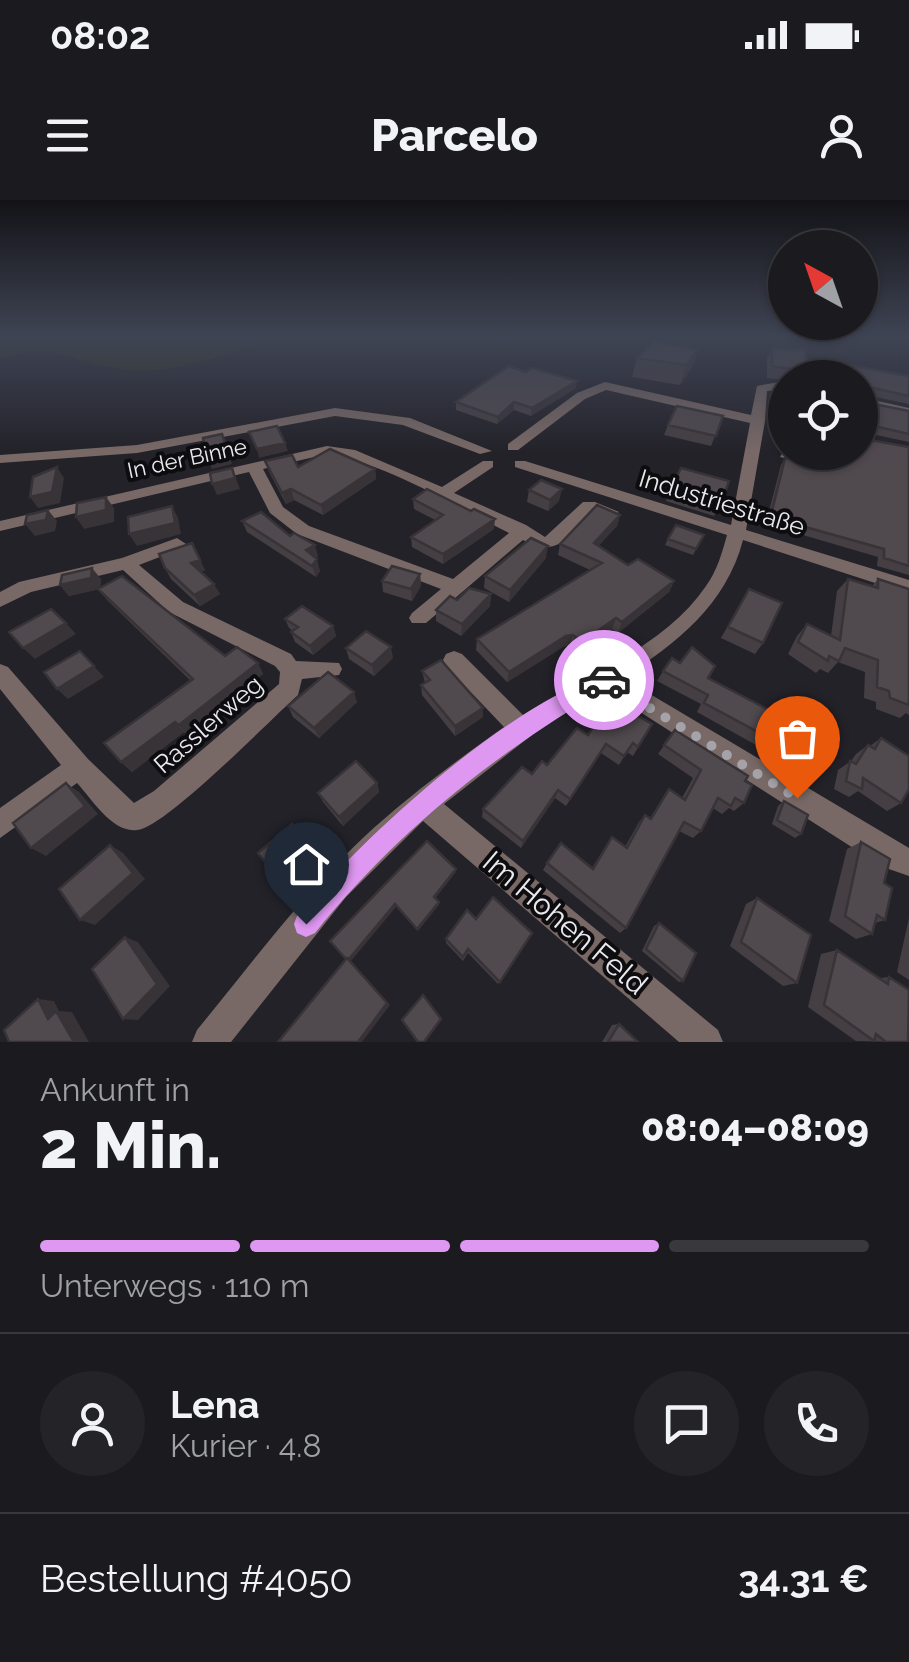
<!DOCTYPE html>
<html lang="de">
<meta charset="utf-8">
<style>
:root{--surface:#1a1a1f;--page:#232328;--text:#f1f3f6;--muted:#9fa1a4;--line:#38383d;--accent:#df98f1}
body{margin:0;font-family:Raleway,sans-serif;background:var(--page);color:var(--text);height:100vh;display:flex;flex-direction:column;font-size:38px;white-space:nowrap}
*{box-sizing:border-box;margin:0}
p{font-size:32px;color:var(--muted)}
.icon{flex:none;width:55px;height:55px;fill:none;stroke:currentColor;stroke-width:2;stroke-linecap:round;stroke-linejoin:round}
.map{position:relative;height:842px;overflow:hidden}
.details{display:flex;flex-direction:column;background:var(--surface);flex:1}
.details>*{flex:none}
.needle{width:65px;rotate:320deg}
.controls{position:absolute;left:768px;top:30px;display:grid;gap:20px}
.controls a{display:grid;place-items:center;width:110px;height:110px;border-radius:50%;background:var(--surface);box-shadow:0 2px 8px #0004,0 0 0 2px var(--line);font-size:50px}
.pin{position:absolute;display:grid;place-items:center;width:85px;height:85px;color:#fff;margin:-102px -42px;border-radius:50% 50% 50% 0;rotate:-45deg;box-shadow:0 0 10px #0007}
.pin .icon{rotate:45deg}
.courier{position:absolute;display:grid;place-items:center;width:100px;height:100px;margin:-50px;border:8px solid #df98f1;border-radius:50%;background:#fff;color:#222;box-shadow:0 2px 12px #0007}
.summary em{font-style:normal;font-weight:800}
.summary div{display:flex;flex-direction:column-reverse}
.summary{display:flex;align-items:center;justify-content:space-between;height:170px;padding:0 40px}
h1{font-size:65px;font-weight:800;line-height:75px}
.bar{display:grid;grid-template-columns:repeat(4,1fr);gap:15px 10px;align-content:center;height:120px;padding:0 40px}
.bar i{height:12px;border-radius:8px;background:var(--line)}
.bar .selected{background:var(--accent)}
.bar p{grid-column:span 4}
.line{display:flex;align-items:center;gap:25px;padding:0 40px;border-top:2px solid var(--line)}
.line div{flex:1}
.round{display:grid;place-items:center;flex:none;width:105px;height:105px;border-radius:52px;background:var(--page)}
.status{display:flex;justify-content:space-between;align-items:center;height:70px;padding:0 50px;background:var(--surface);direction:ltr}
.status svg{height:28px;fill:currentColor}
header{display:flex;justify-content:space-between;align-items:center;height:130px;padding:0 40px;background:var(--surface);font-size:45px;font-weight:800}
.map>svg:first-child{display:block}
</style>
<div class="status"><b>08:02</b><svg viewBox="0 0 49 12"><path d="M0 12V9h3v3zM5 12V6h3v6zM10 12V3h3v9zM15 12V0h3v12zM26 1h20v11H26zM47 4h2v5h-2z"/></svg></div>
<header><svg class="icon" aria-label="menu" viewBox="0 0 24 24"><path d="M4 6h16M4 12h16M4 18h16"/></svg>Parcelo<svg class="icon" aria-label="person" viewBox="0 0 24 24"><circle cx="12" cy="8" r="4"/><path d="M4 21q1-7 8-7t8 7"/></svg></header>
<div class="map">
<svg width="909" height="842" viewBox="0 0 909 842">
<rect width="100%" height="100%" fill="#232229"/>
<path fill="#2e321c" d="M0,136H294C246,146 175,176 127,170C73,164 61,141 0,158Z"/>
<g fill="none" stroke-linecap="round" stroke-linejoin="round">
<path fill="#796966" fill-rule="evenodd" d="M785,181V189L767,191L765,221L746,330L909,380V394L743,340C726,405 677,443 623,478L909,648V676L883,667L604,489L541,528L444,604L718,830L723,842H679L423,621L346,697L231,842H192L197,830C251,764 302,695 364,637C407,597 456,561 504,527L446,466L443,460L446,454L454,451L462,454L523,515C583,477 665,447 706,386C717,371 722,353 727,335L515,267V261H525L731,325L750,223L606,190L585,199L518,250H508V244L577,193L605,182L751,215L757,186Z
M860,197L909,208V216L860,205Z
M335,208L410,218L492,251L480,254L403,225L335,216L137,253L0,263V255L137,245Z
M327,246L355,250L442,287L483,261H493V267L454,293L526,325L545,337L583,302H595L619,312L611,317L592,311C568,336 559,359 523,340L426,423H412L409,418L412,413L441,389L297,334L270,313L249,272L0,331V321ZM327,254C381,261 460,308 509,333L453,379L309,326L283,307L263,269Z
M785,249V252H795L792,260L780,257Z
M177,338L186,344L183,348L139,365L183,402L291,454L296,461L339,463L342,469L339,475L302,479L298,495C271,519 165,628 137,630C112,633 92,599 77,583L0,638V608L61,565L0,489V464L8,467L88,559L134,603L154,591L279,484L280,472L275,466L169,412L123,370L31,392L0,407V392L19,382L122,358Z"/>
</g>
<path fill="#453f43" d="M772,148L809,178H785V180L767,178V158Z
M698,150L691,169L680,185L632,177L637,158Z
M831,162L909,176V204L861,194L864,202L909,211V242L862,232L864,239L909,247V375L877,366L878,357L786,330L787,324L767,319L781,265L785,258L802,262L804,252H860V178H825Z
M576,188L531,216L514,210L497,224L456,210V202Z
M723,216L711,246L664,235L668,225Z
M265,261L298,267L375,269L376,279L323,315L294,300L286,304L269,272Z
M673,284L723,299L714,316L666,301Z
M529,290L559,301L548,311L527,302Z
M413,299L471,311L494,329L443,364L412,347L411,337L435,320L414,309Z
M620,315L617,326L598,346L628,365L674,381L669,392L618,433L612,429L579,453L570,445L563,447L507,482L476,450L477,439L590,370L558,355L560,344Z
M242,321L290,336L318,356L315,358L320,371L316,377L247,332Z
M704,335L693,355L665,345L668,339Z
M546,358L509,402L484,388L485,376Z
M165,368L205,370L201,372L220,394L200,406L171,379Z
M420,374L421,386L412,401L383,392L382,381Z
M101,379L100,388L225,456L258,463L263,474L187,535L184,532L132,572L121,562L191,481L107,400L99,389L69,396L60,385Z
M848,379L872,386L878,379L909,389V515L906,513L900,518L876,509V502L864,498L865,472L838,462L828,473L820,469L816,473L788,454L797,436L807,424L831,436L837,391Z
M749,389L763,443L755,454L721,438Z
M491,394L490,406L461,436L436,421V410L457,400Z
M285,419L333,426L336,436L313,455L295,442L291,432L293,431L289,428Z
M346,448L393,458L374,476L349,459Z
M422,471L483,517L455,536L422,495L421,485L425,483Z
M663,471L708,478L782,517L786,510L795,500L829,530L830,551L808,565L780,550L774,555L697,512L701,504L657,481Z
M357,502L319,538L293,517L288,506Z
M638,516L652,524L633,556L627,552L619,565L601,553L566,606L555,598L521,648L482,617L483,609L588,535L601,527Z
M675,530L745,581L744,603L734,611L729,608L722,614L713,608L701,631L693,638L679,631L626,728L620,733L543,670L547,663L592,668L612,637L625,647L639,622L645,615L650,618L669,589L682,598L693,578L658,554Z
M881,538L901,603L887,611L858,591L849,597L834,589L838,570L851,561L856,554L868,545L870,546Z
M377,583L379,592L343,626L323,602L318,593Z
M784,601L801,634L795,638L772,624L778,606Z
M861,642L884,683L885,720L875,723L872,734L856,739L829,721L847,649Z
M757,698L797,783L783,786L730,746L746,704Z
M909,718V780L897,772Z
M476,719L532,733L498,784L468,753L463,761L446,743V739Z
M659,723L683,781L679,782L642,751L654,726Z
M837,750L880,778L889,777L908,842L856,841L808,807L821,754Z
M619,824L638,842H602L612,825Z"/>
<path fill="#383337" d="M698,150L691,169L680,185L686,165Z
M577,181L576,188L531,216L532,208Z
M514,202V210L497,224L498,217Z
M222,234L232,264L212,269L207,258Z
M285,243L288,251L259,258L257,249Z
M57,267L64,278L60,303L38,308L30,297Z
M232,268L240,289L217,295L212,284Z
M375,269L376,279L323,315L321,305Z
M291,289L294,300L286,304L282,293Z
M562,289L559,301L548,311L550,300Z
M106,297L114,308V322L84,329L76,317Z
M172,306L178,318L181,334L137,346L129,334Z
M48,310L57,321L55,331L35,336L25,324Z
M620,315L617,326L591,354L594,343Z
M495,319L494,329L443,364V354Z
M315,345L318,356L310,362L306,350Z
M548,346L546,358L509,402L510,390Z
M197,353L205,370L196,374L191,363Z
M317,359L320,371L316,377L312,366Z
M92,368L101,379L100,389L69,396L60,385Z
M420,374L421,386L412,401L411,389Z
M674,381L669,392L618,433L622,422Z
M214,384L220,394L200,406L194,395Z
M491,394L490,406L461,436L462,424Z
M616,418L612,429L579,453L582,442Z
M66,423L76,434L35,459L23,448Z
M333,426L336,436L313,455L310,446Z
M573,435L570,445L563,447L507,482L509,472L566,436Z
M391,447L393,458L374,476L372,465Z
M80,451L104,477L68,499L57,489Z
M258,463L263,474L187,535L179,525Z
M354,492L357,502L319,538L314,528Z
M483,508V517L455,536V526Z
M175,522L184,532L132,572L121,562Z
M606,544L601,553L566,606L570,599Z
M66,583L79,592L98,614L46,656L31,648Z
M377,583L379,592L343,626L339,617Z
M558,590L555,598L521,648L523,641Z
M110,645L123,653L145,679L95,725L80,720Z
M314,650L319,657L286,688L280,681Z
M456,669V672L434,700V697Z
M439,702V705L418,731L417,729Z
M395,704L396,707L351,761L390,805L362,842H358L347,761Z
M125,737L138,742L170,786L138,820L123,819Z
M38,799L54,801L59,811L72,812L89,842H74L48,819Z"/>
<path fill="#50494e" stroke="#383337" stroke-width="2.5" d="M654,141L698,150L686,165L637,158Z
M772,148L805,150L809,178H796L797,170L772,166Z
M831,162L909,176V196L865,186L861,190L864,202L909,211V234L866,224L861,228L864,239L909,247V366L884,358V349L791,323L792,317L772,311L785,258L804,262L806,252H860V178H827Z
M509,166L526,172L532,168L577,181L532,208L514,202L498,217L456,202Z
M677,206L723,216L716,236L668,225Z
M277,226L285,243L257,249L249,232Z
M222,234L228,253L207,258L203,238Z
M330,249L375,269L321,305L291,289L282,293L265,261L292,255L298,267Z
M57,267L52,292L30,297L33,277Z
M232,268L235,278L212,284L210,273Z
M681,268L729,281L723,299L673,284Z
M541,280L562,289L550,300L529,290Z
M427,289L471,311L474,309L495,319L443,354L411,337L443,315L413,299Z
M106,297V310L76,317L77,303Z
M597,305L620,315L594,343L628,365L638,359L674,381L622,422L616,418L582,442L573,435L566,436L509,472L477,439L602,363L560,344Z
M172,306L175,323L129,334L128,317Z
M48,310L46,320L25,324L27,315Z
M261,312L290,336L294,333L315,345L306,350L317,359L312,366L242,321Z
M676,325L704,335L696,349L668,339Z
M531,338L548,346L510,390L485,376Z
M192,343L200,360L191,363L214,384L194,395L165,368L159,354Z
M392,366L420,374L411,389L382,381Z
M92,368L91,378L60,385L62,375Z
M122,376L225,456L237,447L258,463L179,525L175,522L121,562L104,543L193,479L98,389Z
M848,379L878,388V379L909,389V505L890,498L889,491L877,487L878,460L845,448L839,461L829,456L828,461L798,442L807,424L840,440Z
M469,388L491,394L462,424L436,410L450,396L457,400Z
M749,389L782,403L763,443L728,427Z
M302,406L333,426L310,446L291,432L298,427L285,419Z
M51,409L66,423L23,448L9,432Z
M366,431L391,447L372,465L346,448Z
M692,447L715,466L708,478L786,519L795,500L833,520L829,530L836,534L830,551L822,547L819,557L787,539L784,546L704,503L708,495L663,471L672,458L680,463Z
M80,451L94,466L57,489L44,472Z
M441,460L483,508L455,526L421,485L430,480L422,471Z
M328,472L354,492L314,528L288,506Z
M623,498L642,509L638,516L652,524L638,547L633,543L624,556L606,544L570,599L558,590L523,641L483,609L522,567L532,574L542,561L547,565L577,528L588,535L596,523L601,527Z
M675,530L748,576L745,581L752,585L744,603L735,598L731,606L718,598L701,631L684,622L626,728L547,663L561,643L593,669L612,637L627,648L645,615L651,619L669,589L685,600L701,570L664,545Z
M881,538L909,556V589L901,603L863,578L862,589L846,581L850,561L856,564L868,545L875,549Z
M356,561L377,583L339,617L318,593Z
M66,583L85,606L31,648L13,623Z
M784,601L808,615L801,634L777,620Z
M292,624L314,650L280,681L258,653Z
M427,641L456,669L434,697L439,702L417,729L395,704L349,759L347,758L346,759L330,741Z
M861,642L890,659L884,683L892,688L885,720L877,715L872,734L845,716Z
M110,645L133,673L80,720L59,689Z
M493,697L532,733L500,782L468,749L463,757L446,739L467,710L476,719Z
M757,698L811,735L797,783L741,742Z
M659,723L696,753L683,781L646,749Z
M125,737L157,784L123,819L92,769Z
M837,750L888,784L889,777L909,790L908,842H886L876,834L874,841L824,805Z
M347,758L387,803L358,842H278Z
M423,795L441,819L424,842H418L402,820Z
M38,799L48,819L56,811L74,842H9L4,830Z
M619,824L638,842H608Z"/>
<linearGradient id="sky" x2="0" y2="1"><stop stop-color="#131317"/><stop offset="0.54" stop-color="#3f4454"/><stop offset="1" stop-color="#3f4454" stop-opacity="0"/></linearGradient>
<rect width="909" height="253" fill="url(#sky)"/>
<path fill="#df98f1" d="M604,473L610,475V486C497,552 397,631 315,733L306,737L297,733L294,724L297,716C368,632 500,512 604,473Z"/>
<g fill="none" stroke-linecap="round" stroke-linejoin="round">
<path stroke="#a4a3a9" stroke-width="10" stroke-dasharray="0 18" d="M604,480L797,598"/>
</g>
<g text-anchor="middle" stroke-width="8" stroke-linejoin="round" paint-order="stroke">
<g font-size="22" fill="#eae9ee" stroke="#0d0c0f">
<text transform="translate(187 258) rotate(-12)" y="8">In der Binne</text>
</g>
<g font-size="25" fill="#eae9ee" stroke="#0d0c0f">
<text transform="translate(722 302) rotate(17)" y="9">Industriestraße</text>
<text transform="translate(208 524) rotate(-41)" y="9">Rasslerweg</text>
</g>
<g font-size="30" fill="#eae9ee" stroke="#0d0c0f">
<text transform="translate(565 723) rotate(40)" y="10">Im Hohen Feld</text>
</g>
</g>
</svg>
<div class="controls">
<a><svg class="needle" viewBox="-14 -14 28 28"><path d="M0-13l5 13h-10z" fill="#e53935"/><path d="M0 13l5-13h-10z" fill="#9fa1a4"/></svg></a>
<a><svg class="icon" aria-label="locate" viewBox="0 0 24 24"><circle cx="12" cy="12" r="6"/><path d="M12 2v4M12 18v4M2 12h4M18 12h4"/></svg></a>
</div>
<div class="pin" style="left:797px;top:598px;background:#ea580c"><svg class="icon" aria-label="bag" viewBox="0 0 24 24"><path d="M5 8h14l-1 12H6zM9 8a3 3 0 0 1 6 0"/></svg></div>
<div class="pin" style="left:306px;top:724px;background:#1f2937"><svg class="icon" aria-label="home" viewBox="0 0 24 24"><path d="M3 11l9-7 9 7M6 9v11h12V9"/></svg></div>
<div class="courier" style="left:604px;top:480px"><svg class="icon" aria-label="car" viewBox="0 0 24 24"><path d="M5 17H2v-5l4-1 3-4h7l3 4 3 1v5h-3M9 17h6M6 11h13"/><circle cx="7" cy="17" r="2"/><circle cx="17" cy="17" r="2"/></svg></div>
</div>
<section class="details">
<div class="summary"><div><h1>2 Min.</h1><p>Ankunft in</p></div><em>08:04–08:09</em></div>
<div class="bar"><i class="selected"></i><i class="selected"></i><i class="selected"></i><i></i><p>Unterwegs · 110 m</p></div>
<div class="line" style="height:180px"><a class="round"><svg class="icon" aria-label="person" viewBox="0 0 24 24"><circle cx="12" cy="8" r="4"/><path d="M4 21q1-7 8-7t8 7"/></svg></a><div><b>Lena</b><p>Kurier · 4.8</p></div><a class="round"><svg class="icon" aria-label="chat" viewBox="0 0 24 24"><path d="M4 5h16v11H9l-5 4z"/></svg></a><a class="round"><svg class="icon" aria-label="phone" viewBox="0 0 24 24"><path d="M5 4h4l2 5-3 2q2 4 5 5l2-3 5 2v4C11 20 4 13 5 4z"/></svg></a></div>
<div class="line" style="height:130px"><div>Bestellung #4050</div><b>34.31 €</b></div>
</section>
